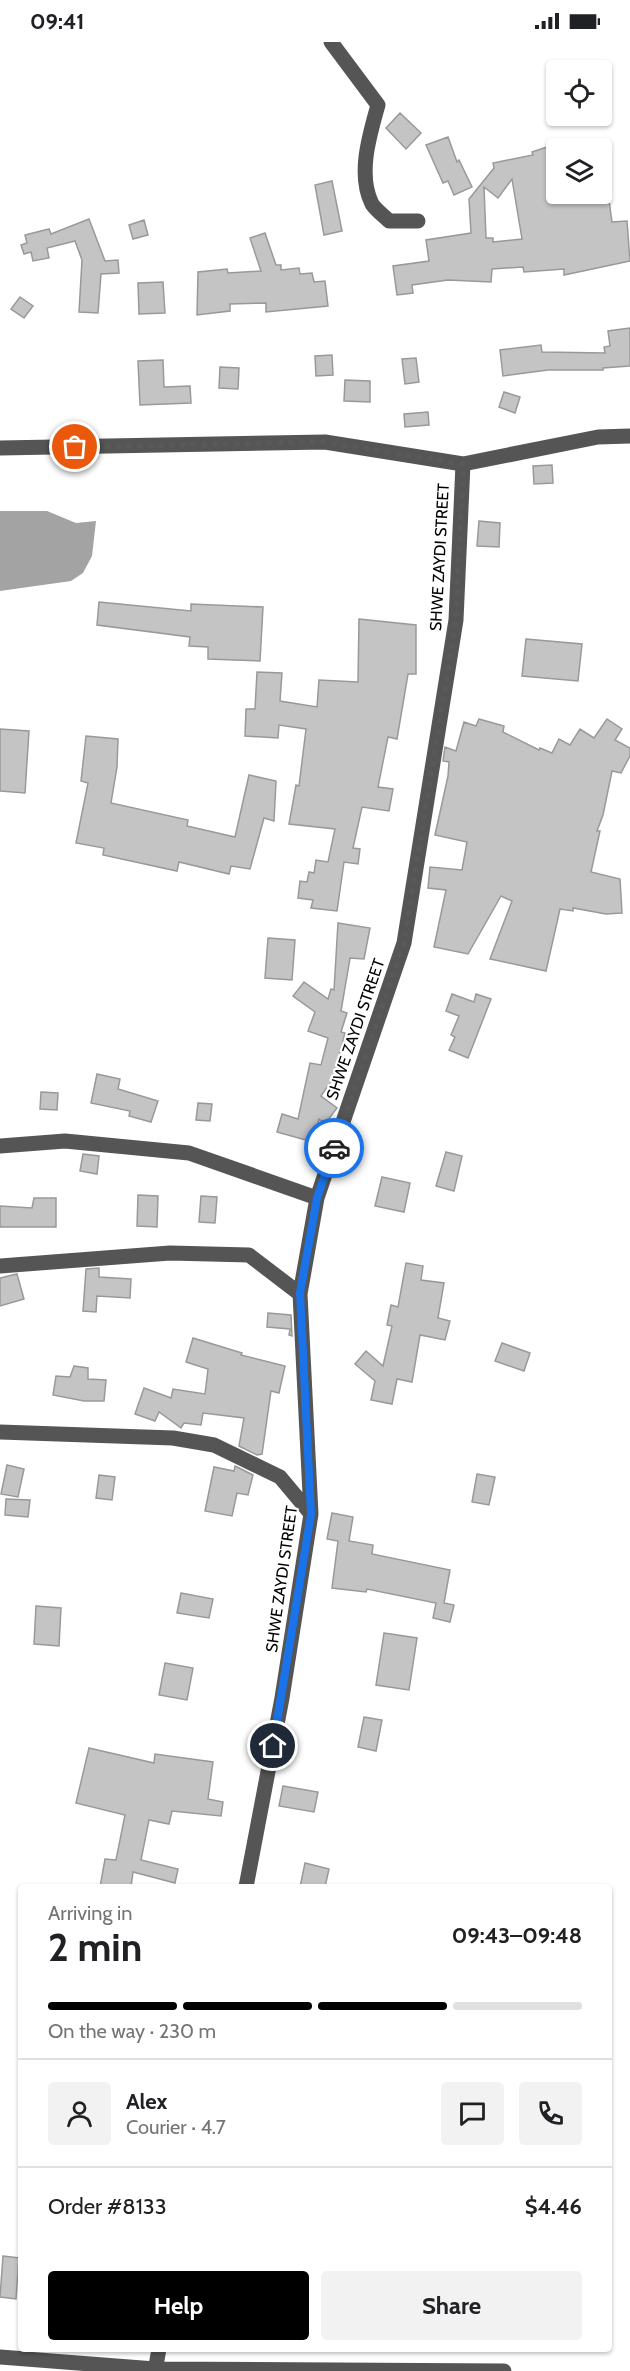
<!DOCTYPE html>
<meta charset="utf-8">
<style>
:root{--surface:#fff;--page:#f2f2f2;--text:#202124;--muted:#757577;--line:#e0e0e0;--accent:#000}
body{margin:0;font-family:Cabin,sans-serif;background:var(--page);color:var(--text);height:100vh;display:flex;flex-direction:column;font-size:22px;white-space:nowrap}
*{box-sizing:border-box;margin:0}
p{font-size:20px;color:var(--muted)}
.icon{flex:none;width:33px;height:33px;fill:none;stroke:currentColor;stroke-width:2;stroke-linecap:round;stroke-linejoin:round}
.map{position:relative;flex:1;overflow:hidden}
.side{position:absolute;left:18px;top:1842px;width:594px;height:468px;display:flex;flex-direction:column;background:var(--surface);border-radius:6px;box-shadow:0 2px 4px #0004}
.side>*{flex:none}
.controls{position:absolute;left:546px;top:18px;display:grid;gap:12px}
.controls a{display:grid;place-items:center;width:66px;height:66px;border-radius:6px;background:var(--surface);box-shadow:0 2px 4px #0004;font-size:30px}
.pin{position:absolute;display:grid;place-items:center;width:51px;height:51px;color:#fff;margin:-26px;border:3px solid #fff;border-radius:50%;box-shadow:0 2px 6px #0007}
.courier{position:absolute;display:grid;place-items:center;width:60px;height:60px;margin:-30px;border:4px solid #1a73e8;border-radius:50%;background:#fff;color:#222;box-shadow:0 2px 8px #0007}
.summary em{font-style:normal;font-weight:800}
.summary div{display:flex;flex-direction:column-reverse}
.summary{display:flex;align-items:center;justify-content:space-between;height:102px;padding:0 30px}
h1{font-size:39px;font-weight:800;line-height:45px}
.bar{display:grid;grid-template-columns:repeat(4,1fr);gap:9px 6px;align-content:center;height:72px;padding:0 30px}
.bar i{height:8px;border-radius:4px;background:var(--line)}
.bar .active{background:var(--accent)}
.bar p{grid-column:span 4}
.line{display:flex;align-items:center;gap:15px;padding:0 30px;border-top:2px solid var(--line)}
.line div{flex:1}
.round{display:grid;place-items:center;flex:none;width:63px;height:63px;border-radius:6px;background:var(--page)}
.button{display:flex;gap:12px;margin-top:auto;padding:12px 30px}
.button a{flex:1;height:69px;border-radius:6px;background:var(--accent);color:#fff;font-size:24px;font-weight:800;line-height:69px;text-align:center}
.button a+a{background:var(--page);color:var(--text)}
.status{display:flex;justify-content:space-between;align-items:center;height:42px;padding:0 30px;background:var(--surface);direction:ltr}
.status svg{height:16px;fill:currentColor}
.map>svg:first-child{display:block}
</style>
<div class="status"><b>09:41</b><svg viewBox="0 0 49 12"><path d="M0 12V9h3v3zM5 12V6h3v6zM10 12V3h3v9zM15 12V0h3v12zM26 1h20v11H26zM47 4h2v5h-2z"/></svg></div>
<div class="map">
<svg width="630" height="2329" viewBox="0 0 630 2329">
<rect width="100%" height="100%" fill="#fff"/>
<path fill="#a3a3a3" d="M0,469H47L76,481L96,479L92,514L83,531L71,539L0,549Z"/>
<path fill="#c4c4c4" stroke="#999" stroke-width="1.5" fill-rule="evenodd" d="M400,71L421,91L406,107L386,86Z
M448,95L457,120L459,118L472,145L454,153L448,139L443,141L426,103Z
M553,103L556,116V152H602L603,158H609L612,180L627,179L630,219L564,233V227L524,230L523,225L492,227L491,240L448,238L412,243L413,251L397,253L393,224L429,219L426,198L471,191L469,157L494,126L493,121L533,113L532,110ZM512,137L522,197L493,200V196H486L484,145L498,156Z
M332,139L342,189L324,193L315,143Z
M89,177L105,219L118,218L119,231L101,232L98,271L79,270L82,218L75,199L47,206L49,216L33,219L31,210L24,212L21,203L27,201L25,193L49,187L51,192Z
M144,178L148,193L133,197L129,183Z
M265,191L276,223H281V228L299,226L300,232L312,231L314,240L325,239L328,264L266,270V261L230,262V269L197,273L198,230L227,227L228,231L261,229L250,196Z
M163,240L165,271L139,272L138,241Z
M20,255L33,264L24,276L11,267Z
M630,286V324L603,326V328H548L503,334L500,308L541,303L542,310L605,311L604,305L610,304L608,289Z
M332,313L333,333L316,334L315,314Z
M416,316L419,340L405,342L402,317Z
M163,318L164,345L190,344L191,361L140,363L138,319Z
M220,325L239,326L238,347L219,346Z
M345,338L370,339V360L344,359Z
M504,350L520,355L515,371L499,365Z
M428,370L429,383L405,385L404,372Z
M552,423L553,441L534,442L533,424Z
M479,479L500,481L499,505L477,504Z
M99,560L191,569V562L263,565L260,619L208,617V605L189,604L190,595L97,583Z
M359,577L416,583V632H408L397,697L388,695L378,745L393,747L389,769L362,765L353,806L360,807L358,822L344,820L337,869L311,866L313,858L298,856L300,839L307,840L309,830L314,831L316,818L328,820L335,787L289,782L296,743L299,744L306,687L279,683L278,696L245,694L246,667H255L257,630L282,631L280,659L317,665L319,638L358,640Z
M526,597L582,602L578,639L522,634Z
M479,677L504,684L503,690L539,708L540,706L552,711L559,697L570,703L580,687L594,696L607,677L622,687L615,698L630,706V714L621,731L612,729L603,773L597,789H600L591,830L620,837L622,871L606,872L573,866V869L560,867L546,929L490,917L512,859L501,854L468,912L434,905L446,848L428,846L430,825L462,828L467,800L435,793L448,734L449,720L443,719L445,705L456,709L464,680L476,684Z
M0,687L29,689L25,751L0,749Z
M86,694L118,697L117,725L111,761L188,778L187,784L235,795L249,733L276,739L274,779L264,776L250,827L231,824L229,832L179,820L177,829L103,813L104,806L76,801L88,741L81,739Z
M338,881L370,886L364,917L350,916L341,969L347,971L341,990L345,991L336,1026L339,1028L321,1054L337,1066L325,1082L319,1077L313,1100L277,1090L282,1072L298,1077L310,1021L321,1023L328,996L308,989L315,970L293,954L304,940L328,957L331,947L334,948Z
M268,896L295,898L292,938L265,936Z
M452,952L474,960L476,952L491,957L468,1016L449,1008L455,995L451,993L459,974L446,969Z
M97,1032L120,1037L118,1047L158,1059L151,1080L129,1074L130,1069L91,1061Z
M41,1050L58,1051L57,1068L40,1067Z
M198,1061L212,1062L210,1079L196,1078Z
M446,1110L462,1114L454,1149L436,1144Z
M83,1112L99,1114L97,1132L80,1129Z
M382,1135L410,1141L404,1170L375,1164Z
M138,1153L158,1154L157,1185L137,1184Z
M201,1154L217,1155L215,1181L199,1180Z
M34,1156H56V1185H0V1164L32,1166Z
M406,1221L423,1224L421,1238L444,1241L438,1276L450,1279L445,1298L420,1293L412,1340L397,1337L392,1362L371,1358L375,1339L355,1322L366,1309L383,1324L392,1284L387,1283L391,1263L398,1265Z
M99,1226V1235L131,1237L130,1256L97,1254L96,1270L83,1269L86,1227Z
M17,1232L24,1257L0,1264V1236Z
M268,1271L291,1273L292,1294L289,1293L290,1287L267,1285Z
M193,1296L242,1311L241,1313L285,1324L279,1351L271,1349L262,1412L257,1413L239,1404L244,1376L203,1371L201,1383L184,1381L181,1386L159,1370L155,1379L135,1372L144,1346L171,1356L173,1347L205,1352L208,1327L186,1320Z
M502,1301L530,1311L524,1329L495,1319Z
M74,1324L88,1326V1337L106,1338L104,1359H84L53,1353L56,1334L70,1335Z
M7,1423L24,1427L18,1455L1,1452Z
M235,1424L253,1433L248,1453L237,1451L232,1474L205,1469L214,1425L234,1429Z
M477,1432L495,1435L489,1463L472,1460Z
M99,1433L115,1435L112,1458L96,1456Z
M6,1457L30,1458L28,1475L5,1473Z
M332,1471L353,1475L349,1499L373,1503L372,1512L450,1528L444,1561L454,1563L450,1580L433,1576L436,1561L367,1547L366,1550L332,1546L338,1499L327,1497Z
M181,1551L213,1557L209,1576L177,1571Z
M36,1564L61,1566L59,1604L34,1602Z
M384,1591L417,1596L409,1648L376,1643Z
M165,1621L193,1626L187,1658L159,1653Z
M364,1675L382,1678L376,1709L358,1705Z
M89,1706L154,1721L155,1712L213,1720L208,1757L223,1760L221,1774L172,1769L169,1782L149,1778L141,1818L178,1827L175,1841L133,1830L131,1845H100L105,1817L116,1818L125,1773L76,1761Z
M283,1744L318,1750L314,1770L279,1764Z
M305,1821L329,1827L325,1845H300Z
M3,2214L19,2216L16,2257L0,2255Z"/>
<g fill="none" stroke-linecap="round" stroke-linejoin="round">
<path stroke="#555" stroke-width="15" d="M331,0L378,63C370,92 357,132 372,162C376,168 384,174 389,179H418
M0,406L325,400L463,422L598,395L630,394
M0,1104L65,1099L189,1111L317,1156
M0,1224L170,1211L249,1213L300,1252
M0,1390L173,1396L214,1403L280,1435L311,1472
M246,1845L282,1656L311,1472L300,1252L317,1156L404,901L456,578L463,422
M0,2315L155,2327L504,2329
M155,2329L159,2307"/>
</g>
<g fill="none" stroke-linecap="round" stroke-linejoin="round">
<path stroke="#595959" stroke-width="6" stroke-dasharray="0 10.8" d="M75,405L325,400L463,422L456,578L404,901L334,1106"/>
<path stroke="#1a73e8" stroke-width="8" d="M273,1704L311,1472L300,1251L317,1156L334,1106"/>
</g>
<g text-anchor="middle" stroke-width="4.5" stroke-linejoin="round" paint-order="stroke">
<g font-size="16" fill="#000" stroke="#fff">
<text transform="translate(439 515) rotate(-87)" y="6">SHWE ZAYDI STREET</text>
<text transform="translate(355 987) rotate(-71)" y="6">SHWE ZAYDI STREET</text>
<text transform="translate(281 1537) rotate(-82)" y="6">SHWE ZAYDI STREET</text>
</g>
</g>
</svg>
<div class="controls">
<a><svg class="icon" aria-label="locate" viewBox="0 0 24 24"><circle cx="12" cy="12" r="6"/><path d="M12 2v4M12 18v4M2 12h4M18 12h4"/></svg></a>
<a><svg class="icon" aria-label="layers" viewBox="0 0 24 24"><path d="M12 4l9 5-9 5-9-5zM3 14l9 5 9-5"/></svg></a>
</div>
<div class="pin" style="left:75px;top:405px;background:#ea580c"><svg class="icon" aria-label="bag" viewBox="0 0 24 24"><path d="M5 8h14l-1 12H6zM9 8a3 3 0 0 1 6 0"/></svg></div>
<div class="pin" style="left:273px;top:1704px;background:#1f2937"><svg class="icon" aria-label="home" viewBox="0 0 24 24"><path d="M3 11l9-7 9 7M6 9v11h12V9"/></svg></div>
<div class="courier" style="left:334px;top:1106px"><svg class="icon" aria-label="car" viewBox="0 0 24 24"><path d="M5 17H2v-5l4-1 3-4h7l3 4 3 1v5h-3M9 17h6M6 11h13"/><circle cx="7" cy="17" r="2"/><circle cx="17" cy="17" r="2"/></svg></div>
<section class="side">
<div class="summary"><div><h1>2 min</h1><p>Arriving in</p></div><em>09:43–09:48</em></div>
<div class="bar"><i class="active"></i><i class="active"></i><i class="active"></i><i></i><p>On the way · 230 m</p></div>
<div class="line" style="height:108px"><a class="round"><svg class="icon" aria-label="person" viewBox="0 0 24 24"><circle cx="12" cy="8" r="4"/><path d="M4 21q1-7 8-7t8 7"/></svg></a><div><b>Alex</b><p>Courier · 4.7</p></div><a class="round"><svg class="icon" aria-label="chat" viewBox="0 0 24 24"><path d="M4 5h16v11H9l-5 4z"/></svg></a><a class="round"><svg class="icon" aria-label="phone" viewBox="0 0 24 24"><path d="M5 4h4l2 5-3 2q2 4 5 5l2-3 5 2v4C11 20 4 13 5 4z"/></svg></a></div>
<div class="line" style="height:78px"><div>Order #8133</div><b>$4.46</b></div>
<div class="button"><a>Help</a><a>Share</a></div>
</section>
</div>
